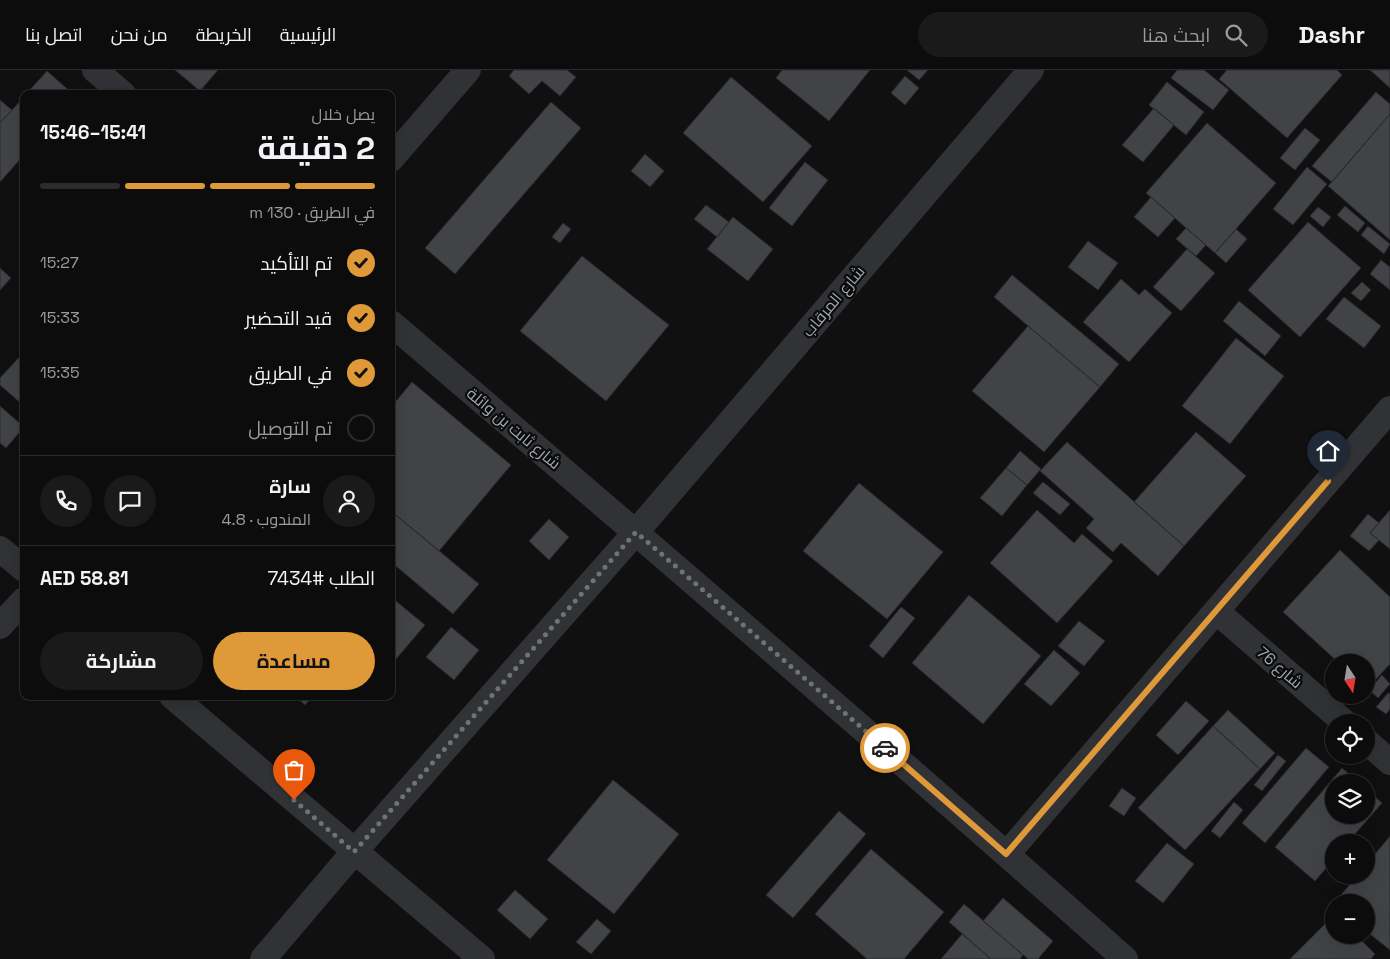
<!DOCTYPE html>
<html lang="ar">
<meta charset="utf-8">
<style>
:root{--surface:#0c0c0d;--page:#1a1a1b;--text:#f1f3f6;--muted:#9a9b9d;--line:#2c2c2e;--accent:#e09939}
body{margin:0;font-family:"Space Grotesk",Cairo,sans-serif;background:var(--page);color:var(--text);direction:rtl;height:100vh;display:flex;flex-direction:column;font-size:19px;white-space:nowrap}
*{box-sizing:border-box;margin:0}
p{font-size:16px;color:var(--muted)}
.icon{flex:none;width:28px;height:28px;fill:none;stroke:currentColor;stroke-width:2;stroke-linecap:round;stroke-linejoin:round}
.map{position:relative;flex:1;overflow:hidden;direction:ltr}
.side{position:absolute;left:20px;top:20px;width:375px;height:610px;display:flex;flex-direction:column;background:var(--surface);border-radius:10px;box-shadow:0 5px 20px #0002,0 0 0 1px var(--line);direction:rtl}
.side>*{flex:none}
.needle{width:32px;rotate:168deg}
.tools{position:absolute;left:1325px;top:584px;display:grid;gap:10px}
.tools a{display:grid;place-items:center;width:50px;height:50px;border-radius:50%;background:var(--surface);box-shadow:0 5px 20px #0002,0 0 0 1px var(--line);font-size:25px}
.pin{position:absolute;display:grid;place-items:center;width:42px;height:42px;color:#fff;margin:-51px -21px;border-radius:50% 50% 50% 0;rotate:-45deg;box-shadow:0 0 5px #0007}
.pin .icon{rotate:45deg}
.courier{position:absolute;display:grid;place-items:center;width:50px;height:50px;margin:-25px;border:4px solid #e09939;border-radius:50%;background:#fff;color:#222;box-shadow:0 1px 6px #0007}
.summary em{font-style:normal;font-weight:700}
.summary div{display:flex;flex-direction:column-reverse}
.summary{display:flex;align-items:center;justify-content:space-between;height:85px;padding:0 20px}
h1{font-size:32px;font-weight:700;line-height:38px}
.bar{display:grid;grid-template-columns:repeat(4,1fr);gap:8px 5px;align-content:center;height:60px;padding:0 20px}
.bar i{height:6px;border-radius:4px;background:var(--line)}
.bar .on{background:var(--accent)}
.bar p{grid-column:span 4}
.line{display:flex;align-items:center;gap:12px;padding:0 20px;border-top:1px solid var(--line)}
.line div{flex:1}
.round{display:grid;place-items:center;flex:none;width:52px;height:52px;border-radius:26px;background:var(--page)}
ol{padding:0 20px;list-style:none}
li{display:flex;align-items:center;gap:15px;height:55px}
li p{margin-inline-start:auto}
li .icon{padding:5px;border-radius:50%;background:var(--accent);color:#111;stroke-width:4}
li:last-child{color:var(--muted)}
li i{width:28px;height:28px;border:2px solid var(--line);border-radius:50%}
.button{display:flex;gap:10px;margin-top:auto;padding:10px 20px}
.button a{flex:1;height:58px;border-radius:30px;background:var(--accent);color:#111;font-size:20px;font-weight:700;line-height:58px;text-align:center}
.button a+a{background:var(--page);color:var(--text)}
header{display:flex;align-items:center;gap:30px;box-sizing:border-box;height:70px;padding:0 25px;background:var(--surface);border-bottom:1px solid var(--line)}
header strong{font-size:24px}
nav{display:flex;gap:28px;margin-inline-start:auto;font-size:18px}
.search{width:350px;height:45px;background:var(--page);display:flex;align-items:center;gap:12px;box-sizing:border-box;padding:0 18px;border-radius:28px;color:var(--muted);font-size:19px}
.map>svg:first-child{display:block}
</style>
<header>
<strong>Dashr</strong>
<div class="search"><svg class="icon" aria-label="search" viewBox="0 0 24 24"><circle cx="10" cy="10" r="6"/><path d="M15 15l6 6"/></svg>ابحث هنا</div>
<nav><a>الرئيسية</a><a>الخريطة</a><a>من نحن</a><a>اتصل بنا</a></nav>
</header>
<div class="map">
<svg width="1390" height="889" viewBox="0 0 1390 889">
<rect width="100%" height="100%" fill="#101011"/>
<path fill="#414347" stroke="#2a2a2d" d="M175,0H218L200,21Z
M514,0H567L576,7L560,26L542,11L529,24L509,6Z
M782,0H870L829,51L776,8Z
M907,0H928L919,10Z
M1177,0H1204L1229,20L1213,40L1171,8Z
M1227,0H1337L1342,5L1287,68L1219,9Z
M1370,0H1390V18Z
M47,1L73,24H26Z
M905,6L919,18L905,35L891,23Z
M731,7L812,76L763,132L683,63Z
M1167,12L1204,42L1186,65L1149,35Z
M1376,22L1390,34V44L1332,112L1312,96Z
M24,27V85L0,112V53Z
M0,30L12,40L0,53Z
M551,32L581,58L455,204L425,178Z
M1154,38L1174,55L1143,92L1122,75Z
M1390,44V170L1328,116Z
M1207,53L1276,113L1215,183L1146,123Z
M1305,58L1320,70L1295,100L1280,88Z
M645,84L664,101L650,117L631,101Z
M805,92L828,110L792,156L769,138Z
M1307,97L1327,114L1293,155L1273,139Z
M1151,127L1175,148L1158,167L1134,147Z
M706,135L729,152L717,167L694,149Z
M1345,136L1365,153L1358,162L1337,145Z
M1318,137L1331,147L1323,157L1310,146Z
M733,147L773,179L748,211L707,179Z
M1308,152L1361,198L1300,267L1248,220Z
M563,153L571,159L560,173L552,167Z
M1368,156L1390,174L1384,184L1361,165Z
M1186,158L1206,175L1196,186L1176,169Z
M1236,159L1247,169L1226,193L1215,183Z
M1088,171L1118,193L1098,220L1068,197Z
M1187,179L1215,203L1181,241L1153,217Z
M582,186L669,255L606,331L520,261Z
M1381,190L1390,197V220L1370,204Z
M0,198L11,208L0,220Z
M1012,205L1119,294L1100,317L994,227Z
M1121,209L1139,225L1145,219L1172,243L1129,292L1083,252Z
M1362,212L1371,220L1361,231L1351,223Z
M1344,227L1381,256L1364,278L1326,249Z
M1239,231L1281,266L1265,286L1223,251Z
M1028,256L1100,317L1044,382L972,321Z
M1236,268L1284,306L1230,374L1182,336Z
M24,282V336L0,315V308Z
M412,312L511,395L439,481L391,441V337Z
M0,336L24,357L6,378L0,373Z
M1196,362L1246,406L1184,476L1134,432Z
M1067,372L1184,476L1158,506L1121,473L1113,482L1086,458L1094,449L1040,401Z
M1020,381L1041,399L1027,415L1006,398Z
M1006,398L1027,415L1002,446L980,428Z
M1043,412L1070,434L1060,445L1033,423Z
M859,413L943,482L887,549L803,481Z
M1037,440L1074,473L1082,464L1113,491L1057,553L990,493Z
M1390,440V479L1370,463Z
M391,441L479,514L453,544L391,492Z
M1368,444L1379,453L1370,463L1379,470L1369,481L1350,466Z
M549,449L569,467L549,490L529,471Z
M1340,480L1390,527V594L1367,619L1366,592H1338L1283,542Z
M969,525L1041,586L983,654L912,593Z
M391,527L425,555L391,595Z
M901,537L915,548L883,588L869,576Z
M1079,551L1105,571L1084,596L1058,576Z
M451,557L479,580L454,610L426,587Z
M1054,580L1080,603L1051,636L1024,614Z
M1382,605L1390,614L1378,628L1369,620Z
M1388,623L1390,624V639L1386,644L1376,637Z
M295,626H313L305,635Z
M1186,631L1209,651L1178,685L1156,665Z
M1228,640L1275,683L1260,699L1213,656Z
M1213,656L1260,699L1185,780L1138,738Z
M1306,678L1329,697L1265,773L1242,753Z
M1278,685L1286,691L1262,721L1254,715Z
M1342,698L1358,712H1334V745H1366V719L1382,733L1348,772H1334V789L1315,811L1275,777Z
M613,710L679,764L614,844L547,790Z
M1122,718L1136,728L1124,746L1109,736Z
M1234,732L1243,740L1220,768L1211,761Z
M839,741L866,764L793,848L766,825Z
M1390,766V880L1366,861V832H1335L1358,805H1366V795Z
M1167,773L1194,794L1163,833L1135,811Z
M871,779L944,842L904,889H867L815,844Z
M515,820L548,849L530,869L497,840Z
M1003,828L1053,871L1038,889H1028L983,851Z
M964,834L1023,885L1020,889H991L949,852Z
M1334,845V865H1356L1375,884L1371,889H1290Z
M597,849L611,861L591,884L576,872Z
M962,864L991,889H941Z"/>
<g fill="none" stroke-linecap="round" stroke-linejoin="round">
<path stroke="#313236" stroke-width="26" d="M95,0L123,24
M391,89L468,0
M391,253C637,463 883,674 1125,889
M0,479L24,499
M1216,541L1344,652
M0,556L24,530
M172,626L482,889
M1366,671L1390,692
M1007,784L1390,339
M263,889L354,782L636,462L1031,0"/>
</g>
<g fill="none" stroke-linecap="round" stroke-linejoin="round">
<path stroke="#6f7379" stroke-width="5" stroke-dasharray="0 9" d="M294,730L354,782L636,462L885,678"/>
<path stroke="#e09939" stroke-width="6" d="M885,678L1006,784L1328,411"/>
</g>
<g text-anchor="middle" stroke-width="4.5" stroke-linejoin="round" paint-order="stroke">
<g font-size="16" fill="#a2a8b1" stroke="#0b0b0c">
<text transform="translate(833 231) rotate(-50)" y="6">شارع المرقاب</text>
<text transform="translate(514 358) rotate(40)" y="6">شارع ثابت بن وائلة</text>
<text transform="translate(1280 597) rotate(41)" y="6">شارع 76</text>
</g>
</g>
</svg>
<div class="tools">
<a><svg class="needle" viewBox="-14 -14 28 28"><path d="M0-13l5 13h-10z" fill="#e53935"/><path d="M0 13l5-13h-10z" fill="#9a9b9d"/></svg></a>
<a><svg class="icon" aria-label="locate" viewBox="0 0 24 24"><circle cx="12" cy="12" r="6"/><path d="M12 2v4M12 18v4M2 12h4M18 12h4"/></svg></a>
<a><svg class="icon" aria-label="layers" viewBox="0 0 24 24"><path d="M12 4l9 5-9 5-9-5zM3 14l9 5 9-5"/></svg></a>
<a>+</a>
<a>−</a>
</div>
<div class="pin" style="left:294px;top:730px;background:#ea580c"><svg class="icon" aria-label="bag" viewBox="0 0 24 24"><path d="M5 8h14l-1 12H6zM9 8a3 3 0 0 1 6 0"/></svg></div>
<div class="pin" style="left:1328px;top:411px;background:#1f2937"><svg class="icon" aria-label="home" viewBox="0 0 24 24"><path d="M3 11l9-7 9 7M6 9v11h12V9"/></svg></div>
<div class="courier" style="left:885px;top:678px"><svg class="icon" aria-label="car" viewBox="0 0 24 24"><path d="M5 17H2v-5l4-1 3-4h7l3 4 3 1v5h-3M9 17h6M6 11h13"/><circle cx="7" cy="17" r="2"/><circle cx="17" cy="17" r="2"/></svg></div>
<section class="side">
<div class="summary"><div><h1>2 دقيقة</h1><p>يصل خلال</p></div><em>15:41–15:46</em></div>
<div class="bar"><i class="on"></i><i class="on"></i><i class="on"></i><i></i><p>في الطريق · 130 m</p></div>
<ol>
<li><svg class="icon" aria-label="check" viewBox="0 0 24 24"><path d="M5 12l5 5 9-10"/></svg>تم التأكيد<p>15:27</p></li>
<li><svg class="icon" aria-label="check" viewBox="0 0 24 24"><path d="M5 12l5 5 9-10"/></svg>قيد التحضير<p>15:33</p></li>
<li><svg class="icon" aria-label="check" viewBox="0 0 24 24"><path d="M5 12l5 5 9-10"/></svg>في الطريق<p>15:35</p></li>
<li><i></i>تم التوصيل</li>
</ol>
<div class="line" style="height:90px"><a class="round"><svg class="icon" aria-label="person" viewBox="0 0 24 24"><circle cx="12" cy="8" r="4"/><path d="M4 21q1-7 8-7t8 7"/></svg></a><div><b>سارة</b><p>المندوب · 4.8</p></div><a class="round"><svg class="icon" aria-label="chat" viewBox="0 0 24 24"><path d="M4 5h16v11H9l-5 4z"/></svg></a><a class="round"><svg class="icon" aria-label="phone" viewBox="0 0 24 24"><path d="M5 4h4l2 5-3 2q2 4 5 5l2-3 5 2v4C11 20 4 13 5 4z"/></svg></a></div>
<div class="line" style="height:65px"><div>الطلب #7434</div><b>AED 58.81</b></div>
<div class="button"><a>مساعدة</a><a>مشاركة</a></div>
</section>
</div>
